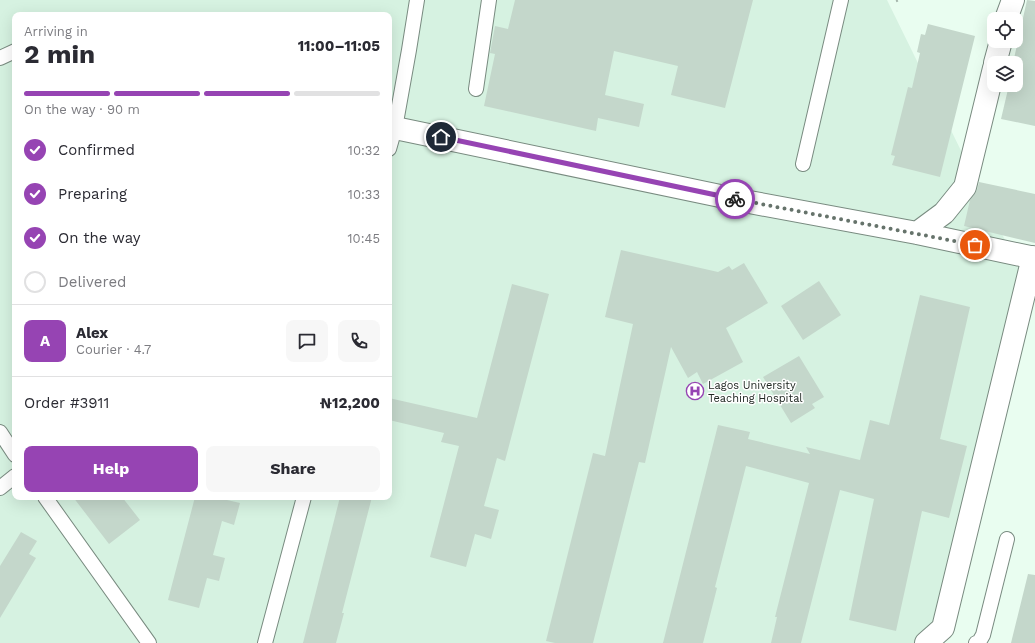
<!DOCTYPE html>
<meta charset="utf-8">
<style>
:root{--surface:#fff;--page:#f7f7f7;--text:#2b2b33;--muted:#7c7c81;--line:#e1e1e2;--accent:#9644b3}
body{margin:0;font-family:"Work Sans",sans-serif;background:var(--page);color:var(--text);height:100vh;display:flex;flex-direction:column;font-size:15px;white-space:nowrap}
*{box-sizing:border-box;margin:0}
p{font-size:13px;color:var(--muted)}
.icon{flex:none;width:22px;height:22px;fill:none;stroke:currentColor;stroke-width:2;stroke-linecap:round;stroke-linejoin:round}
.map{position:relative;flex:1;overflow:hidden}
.side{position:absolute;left:12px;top:12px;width:380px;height:488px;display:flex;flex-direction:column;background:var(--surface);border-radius:8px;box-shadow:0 4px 16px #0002}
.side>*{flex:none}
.buttons{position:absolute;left:987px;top:12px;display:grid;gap:8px}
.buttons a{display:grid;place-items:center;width:36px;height:36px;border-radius:8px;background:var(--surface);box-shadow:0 4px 16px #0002;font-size:20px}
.pin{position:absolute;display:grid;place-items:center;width:34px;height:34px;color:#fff;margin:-17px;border:2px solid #fff;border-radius:50%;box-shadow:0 1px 4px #0007}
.courier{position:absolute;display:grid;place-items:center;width:40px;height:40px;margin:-20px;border:3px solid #9644b3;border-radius:50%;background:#fff;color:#222;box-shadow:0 1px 5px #0007}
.head em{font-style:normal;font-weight:700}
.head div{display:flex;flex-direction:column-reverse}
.head{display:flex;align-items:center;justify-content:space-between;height:68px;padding:0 12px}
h1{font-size:26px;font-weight:700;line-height:30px}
.bar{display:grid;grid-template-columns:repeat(4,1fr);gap:6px 4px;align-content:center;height:48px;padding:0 12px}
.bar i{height:5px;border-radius:3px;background:var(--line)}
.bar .current{background:var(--accent)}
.bar p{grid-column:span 4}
.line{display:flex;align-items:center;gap:10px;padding:0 12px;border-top:1px solid var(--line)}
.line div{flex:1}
.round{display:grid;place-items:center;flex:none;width:42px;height:42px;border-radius:8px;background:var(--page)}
ol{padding:0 12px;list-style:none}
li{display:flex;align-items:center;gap:12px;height:44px}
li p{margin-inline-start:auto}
li .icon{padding:4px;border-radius:50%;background:var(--accent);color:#fff;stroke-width:4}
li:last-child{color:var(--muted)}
li i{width:22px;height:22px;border:2px solid var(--line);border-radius:50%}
.button{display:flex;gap:8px;margin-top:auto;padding:8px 12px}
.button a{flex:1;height:46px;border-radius:8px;background:var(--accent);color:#fff;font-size:16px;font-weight:700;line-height:46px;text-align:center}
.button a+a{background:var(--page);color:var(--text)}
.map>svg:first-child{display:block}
</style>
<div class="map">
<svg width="1035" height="643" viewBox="0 0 1035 643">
<rect width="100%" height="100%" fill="#e9fdf0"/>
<path fill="#d6f2e1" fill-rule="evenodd" d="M0,0H887L1027,285L937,643H0ZM15,15H389V497H15Z"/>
<path fill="#c4d7cb" d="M515,0H753L725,108L671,95L678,66L614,51L605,95L644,104L639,127L598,118L596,131L484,106L495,54L490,53L495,26L508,29Z
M1027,0L1035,1V126L1001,119L1009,85H1016V63H1013Z
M928,24L975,36L940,177L892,165L895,156L891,155L908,87L912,88L920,53L917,52L921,34L925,35Z
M979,182L1035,194V243L964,226L970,200L977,190Z
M621,250L718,272L729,266L732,270L744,263L768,303L726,328L743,362L703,384L697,372L688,378L671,347L645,463L639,462L593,643H555L546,641L593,453L605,456L633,324L605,317Z
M819,281L841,315L803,340L781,306Z
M512,284L549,294L505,461L497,458L484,506L499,510L491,539L475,534L466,567L430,557L459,446L441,442L444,433L389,420V398L477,418Z
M920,295L970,307L940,439L967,446L949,518L922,511L896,631L849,620L874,499L840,490L801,643H771L777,617H775L809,483L746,466L715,587L717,588L703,643H663L718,425L750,432L748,439L810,454L806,447L860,460L870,420L889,425Z
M799,356L824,397L812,404L815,408L791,423L763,377Z
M73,497H122L140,520L109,544Z
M195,497H228L227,500L240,503L234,525L222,521L213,555L225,558L219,581L207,578L199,608L168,600Z
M340,497H372L342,613H344L336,643H303Z
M21,532L37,541L29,554L36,558L0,618V566Z
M1028,574L1035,575V643H1011Z"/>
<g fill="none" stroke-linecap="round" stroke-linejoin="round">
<defs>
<path id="service" d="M0,58L15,51
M476,89L489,0
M389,149L395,128L409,50L417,0
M803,164L841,0
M0,432L15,455
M0,488L15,476
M45,497L149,643
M265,643L304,497
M976,643L979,642L983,635L1007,539"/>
<path id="minor" d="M1006,19L1013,0
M995,63L1001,41
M395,128L744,201L917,233L1035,258
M917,233L944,213L965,187L994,68
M926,643L943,628L1033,257"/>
</defs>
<use href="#service" stroke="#798b80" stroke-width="16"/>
<use href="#minor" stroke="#798b80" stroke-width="24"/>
<path stroke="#a5b5ab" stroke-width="2.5" stroke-dasharray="2 2" stroke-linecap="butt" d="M896,1L899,0"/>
<use href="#service" stroke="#fff" stroke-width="14"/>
<use href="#minor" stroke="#fff" stroke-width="22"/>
</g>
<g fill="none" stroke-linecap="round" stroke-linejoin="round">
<path stroke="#66736b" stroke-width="4" stroke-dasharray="0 7.2" d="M735,199L975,245"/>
<path stroke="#9644b3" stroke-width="5" d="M441,137L735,199"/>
</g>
<defs>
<symbol id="hospital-ring" viewBox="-11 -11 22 22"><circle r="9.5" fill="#fff" stroke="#9644b3" stroke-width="1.5"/><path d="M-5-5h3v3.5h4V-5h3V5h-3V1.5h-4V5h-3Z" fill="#9644b3"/></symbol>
</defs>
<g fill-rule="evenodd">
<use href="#hospital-ring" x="685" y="381" width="20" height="20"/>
</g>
<g text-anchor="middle" stroke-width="3" stroke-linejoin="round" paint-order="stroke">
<g font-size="11" fill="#202823" stroke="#fff" text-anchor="start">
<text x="708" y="389">Lagos University<tspan x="708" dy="13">Teaching Hospital</tspan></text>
</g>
</g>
</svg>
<div class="buttons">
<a><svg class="icon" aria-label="locate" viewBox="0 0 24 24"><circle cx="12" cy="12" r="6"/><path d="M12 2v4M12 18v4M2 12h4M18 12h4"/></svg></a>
<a><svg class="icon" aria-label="layers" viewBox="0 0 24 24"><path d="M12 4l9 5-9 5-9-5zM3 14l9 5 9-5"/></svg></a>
</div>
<div class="pin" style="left:975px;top:245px;background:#ea580c"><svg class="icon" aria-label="bag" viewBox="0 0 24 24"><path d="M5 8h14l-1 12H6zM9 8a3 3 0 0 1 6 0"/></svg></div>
<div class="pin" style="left:441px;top:137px;background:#1f2937"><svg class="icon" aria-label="home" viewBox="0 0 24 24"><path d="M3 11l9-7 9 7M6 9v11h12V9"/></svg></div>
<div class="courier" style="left:735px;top:199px"><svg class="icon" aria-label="bike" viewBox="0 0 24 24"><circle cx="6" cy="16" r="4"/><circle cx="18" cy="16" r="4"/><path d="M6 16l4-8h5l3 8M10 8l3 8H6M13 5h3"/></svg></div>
<section class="side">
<div class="head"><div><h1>2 min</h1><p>Arriving in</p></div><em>11:00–11:05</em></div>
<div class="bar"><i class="current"></i><i class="current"></i><i class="current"></i><i></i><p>On the way · 90 m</p></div>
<ol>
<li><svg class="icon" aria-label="check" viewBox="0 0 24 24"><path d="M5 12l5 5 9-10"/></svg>Confirmed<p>10:32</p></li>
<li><svg class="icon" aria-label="check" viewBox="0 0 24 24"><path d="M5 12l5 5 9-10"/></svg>Preparing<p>10:33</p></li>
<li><svg class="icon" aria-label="check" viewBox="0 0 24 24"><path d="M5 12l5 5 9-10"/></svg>On the way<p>10:45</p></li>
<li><i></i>Delivered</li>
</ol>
<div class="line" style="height:72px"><b class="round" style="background:var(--accent);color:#fff">A</b><div><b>Alex</b><p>Courier · 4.7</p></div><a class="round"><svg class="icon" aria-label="chat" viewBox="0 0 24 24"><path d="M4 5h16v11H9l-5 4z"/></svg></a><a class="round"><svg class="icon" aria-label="phone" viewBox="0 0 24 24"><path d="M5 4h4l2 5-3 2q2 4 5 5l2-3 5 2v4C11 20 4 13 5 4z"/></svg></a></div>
<div class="line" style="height:52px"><div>Order #3911</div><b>₦12,200</b></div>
<div class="button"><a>Help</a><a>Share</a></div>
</section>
</div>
